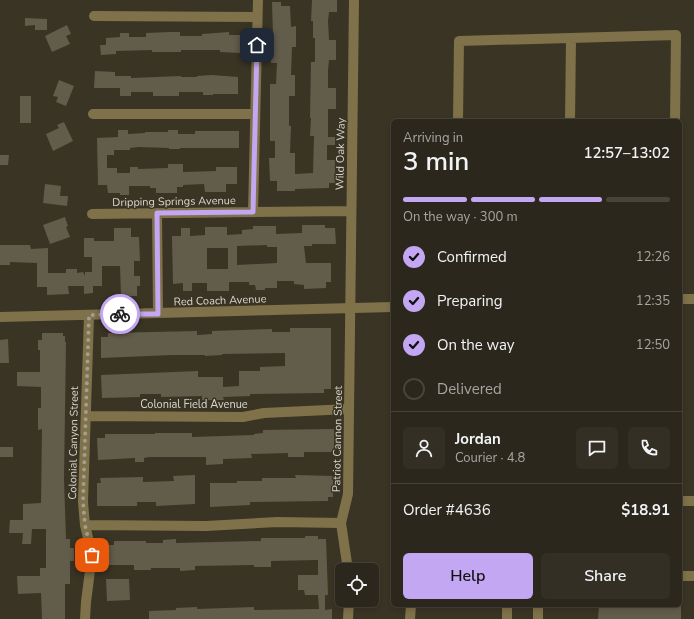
<!DOCTYPE html>
<meta charset="utf-8">
<style>
:root{--surface:#2c271c;--page:#342f25;--text:#f1f3f6;--muted:#a6a5a3;--line:#48443b;--accent:#c3a7f2}
body{margin:0;font-family:"Nunito Sans",sans-serif;background:var(--page);color:var(--text);height:100vh;display:flex;flex-direction:column;font-size:15px;white-space:nowrap}
*{box-sizing:border-box;margin:0}
p{font-size:13px;color:var(--muted)}
.icon{flex:none;width:22px;height:22px;fill:none;stroke:currentColor;stroke-width:2;stroke-linecap:round;stroke-linejoin:round}
.map{position:relative;flex:1;overflow:hidden}
.drawer{position:absolute;left:391px;top:119px;width:291px;height:488px;display:flex;flex-direction:column;background:var(--surface);border-radius:6px;box-shadow:0 2px 6px #0003,0 0 0 1px var(--line)}
.drawer>*{flex:none}
.controls{position:absolute;left:335px;top:563px;display:grid;gap:8px}
.controls a{display:grid;place-items:center;width:44px;height:44px;border-radius:6px;background:var(--surface);box-shadow:0 2px 6px #0003,0 0 0 1px var(--line);font-size:20px}
.pin{position:absolute;display:grid;place-items:center;width:34px;height:34px;color:#fff;margin:-17px;border-radius:8px;box-shadow:0 2px 6px #0006}
.courier{position:absolute;display:grid;place-items:center;width:40px;height:40px;margin:-20px;border:3px solid #c3a7f2;border-radius:50%;background:#fff;color:#222;box-shadow:0 1px 5px #0007}
.head em{font-style:normal;font-weight:600}
.head div{display:flex;flex-direction:column-reverse}
.head{display:flex;align-items:center;justify-content:space-between;height:68px;padding:0 12px}
h1{font-size:26px;font-weight:600;line-height:30px}
.bar{display:grid;grid-template-columns:repeat(4,1fr);gap:6px 4px;align-content:center;height:48px;padding:0 12px}
.bar i{height:5px;border-radius:3px;background:var(--line)}
.bar .current{background:var(--accent)}
.bar p{grid-column:span 4}
.line{display:flex;align-items:center;gap:10px;padding:0 12px;border-top:1px solid var(--line)}
.line div{flex:1}
.round{display:grid;place-items:center;flex:none;width:42px;height:42px;border-radius:6px;background:var(--page)}
ol{padding:0 12px;list-style:none}
li{display:flex;align-items:center;gap:12px;height:44px}
li p{margin-inline-start:auto}
li .icon{padding:4px;border-radius:50%;background:var(--accent);color:#111;stroke-width:4}
li:last-child{color:var(--muted)}
li i{width:22px;height:22px;border:2px solid var(--line);border-radius:50%}
.primary-button{display:flex;gap:8px;margin-top:auto;padding:8px 12px}
.primary-button a{flex:1;height:46px;border-radius:6px;background:var(--accent);color:#111;font-size:16px;font-weight:600;line-height:46px;text-align:center}
.primary-button a+a{background:var(--page);color:var(--text)}
.map>svg:first-child{display:block}
</style>
<div class="map">
<svg width="694" height="619" viewBox="0 0 694 619">
<rect width="100%" height="100%" fill="#3a3425"/>
<path fill="#625c4b" fill-rule="evenodd" d="M312,0H337V12H329L328,21L329,40H336V60H329L328,70V88H336V109H328V137H335V145H327V160H335V183H329V188L295,189V191H277V181H270L269,158H275V141H270V84H276L277,63H271V36H273L272,2H281V6H290L291,27L296,26V47H292L291,75H295V96H289V126H291L290,153H295V174L313,173L314,136H310L311,118H310L311,62H315V38H313V21H311Z
M25,18L47,19V30H35V25L25,26Z
M67,25L71,34L66,36L70,44L52,52L45,36Z
M170,32H180V36H202V34L229,32V35H240V53L220,52V50H181V52H152V50L116,51V54L101,55L100,45H106V38L120,37V33H129V37H146V33Z
M95,71L115,72V76H131V78L181,76V77H197V76L212,75L238,77V94H213V95H203V92H179V96H153V92H131V96H120V88H94Z
M59,80L74,86L66,106L56,102L58,97L53,96Z
M20,96H31V123H20Z
M64,122L73,141L53,151L46,134L59,128L57,125Z
M118,130H128V134L145,133V132H168V130H178V134H195V131H239V148H180V149H169V148L139,147L130,148V150H114V155H107V168H117V173H130V167H138V169L168,168V164H183V172L216,171V167H237V184H226V192H205L204,184L183,185V187H177V193H156V188H150V186H129V195H120V193H108L107,185H98L97,138L118,137Z
M0,155H9L8,165H0Z
M45,184L61,186L60,196H68L67,206L43,203Z
M65,217L68,226L66,227L70,237L50,244L43,225Z
M302,225H325V228H335L336,244H312V246H304L306,263H331V282H326V288L304,289V285L294,284V281H277V288H265V290H256L255,285H249V282H229V291H207V283H192V291H183V283L173,284L172,236H181V228H190V236L205,235V227H227V235L242,234V230L253,229V226H276V234L302,233ZM267,245V247H277V263L237,265V246ZM207,248H228V269H207Z
M114,228H131V237H139L140,261H134V276H140V286H137V296H121L120,266H102V286H93V293L84,294V286H68L69,294L47,295V287H37V263L10,262V265H0V245H30L31,249L48,248V273H66V269H77V273L83,272L85,276V272H92V257H84V238H94V241H114Z
M290,328H331V389H324V393L250,394V396L223,397L224,400H202V396L161,397V394H140V397L102,398L101,375L198,371V377H223V387L239,386V371H260V367L285,366V353L222,354V355L205,356V355H172L101,358V337H108V333L197,331V335L212,334V331L272,329V332H290Z
M42,333H63V336H65V342H66L64,479L66,539H70V548H74V561H70V584H65V619H42L41,593L18,594L17,576H40V568H46V529H32L31,544H22L23,533H9L10,520H23V504L41,503L42,429L38,430V408H41V387L17,386V372H40V350H38V340H42Z
M8,339L9,363H0V340Z
M334,429V452H304V457H288V453L251,454L252,458L223,459V464L206,465V457H149L144,458V462H135V458L98,460L97,438H105V434H155V433H192V437L254,435V434L263,433V430Z
M0,447H13V457H0Z
M195,475V504L156,506V502H137V506H97V483H101L100,478L143,477V482L174,481L173,476Z
M295,475L333,476V497H328V501L250,502V505L210,507V483H237V481H262V478H296Z
M305,536H318V539H326L328,595H325V610L332,609V619H149V611L176,610V608L197,607V609L254,607V610L319,609L318,595H305L304,590H298V575H318V560L271,561V567H254V565L195,566V570L180,571V568H151V570H134V565H105V545H114V541H146V543H163V540L176,539V543L261,541V538H305Z
M106,579H129L130,600L107,601Z
M599,605H681V619H598Z"/>
<g fill="none" stroke-linecap="round" stroke-linejoin="round">
<path stroke="#7f714a" stroke-width="10" d="M94,16L257,17
M93,114H255
M458,121L459,41L676,35L675,121
M570,121L571,38
M253,212L258,0
M157,213L158,313
M92,214L351,211
M680,299H694
M0,317L393,307
M86,416L243,417L264,413L349,409
M680,501H694
M85,525L206,526L277,522L341,523
M348,570L341,523L348,494L354,0
M680,576H694
M85,619L86,602L92,555L85,525L83,502L89,315
M348,619L349,600
M410,619L411,605
M507,619V605
M538,619V605"/>
</g>
<g fill="none" stroke-linecap="round" stroke-linejoin="round">
<path stroke="#a29e92" stroke-width="4" stroke-dasharray="0 7.2" d="M92,555L85,525L83,502L89,315L120,314"/>
<path stroke="#c3a7f2" stroke-width="5" d="M120,314H158L157,213L253,212L257,45"/>
</g>
<g text-anchor="middle" stroke-width="3" stroke-linejoin="round" paint-order="stroke">
<g font-size="11" fill="#dad7cd" stroke="#3a3425">
<text transform="translate(340 154) rotate(-89)" y="4">Wild Oak Way</text>
<text transform="translate(174 201) rotate(-1)" y="4">Dripping Springs Avenue</text>
<text transform="translate(220 300) rotate(-2)" y="4">Red Coach Avenue</text>
<text x="194" y="408">Colonial Field Avenue</text>
<text transform="translate(337 439) rotate(-89)" y="4">Patriot Cannon Street</text>
<text transform="translate(73 443) rotate(-89)" y="4">Colonial Canyon Street</text>
</g>
</g>
</svg>
<div class="controls">
<a><svg class="icon" aria-label="locate" viewBox="0 0 24 24"><circle cx="12" cy="12" r="6"/><path d="M12 2v4M12 18v4M2 12h4M18 12h4"/></svg></a>
</div>
<div class="pin" style="left:92px;top:555px;background:#ea580c"><svg class="icon" aria-label="bag" viewBox="0 0 24 24"><path d="M5 8h14l-1 12H6zM9 8a3 3 0 0 1 6 0"/></svg></div>
<div class="pin" style="left:257px;top:45px;background:#1f2937"><svg class="icon" aria-label="home" viewBox="0 0 24 24"><path d="M3 11l9-7 9 7M6 9v11h12V9"/></svg></div>
<div class="courier" style="left:120px;top:314px"><svg class="icon" aria-label="bike" viewBox="0 0 24 24"><circle cx="6" cy="16" r="4"/><circle cx="18" cy="16" r="4"/><path d="M6 16l4-8h5l3 8M10 8l3 8H6M13 5h3"/></svg></div>
<section class="drawer">
<div class="head"><div><h1>3 min</h1><p>Arriving in</p></div><em>12:57–13:02</em></div>
<div class="bar"><i class="current"></i><i class="current"></i><i class="current"></i><i></i><p>On the way · 300 m</p></div>
<ol>
<li><svg class="icon" aria-label="check" viewBox="0 0 24 24"><path d="M5 12l5 5 9-10"/></svg>Confirmed<p>12:26</p></li>
<li><svg class="icon" aria-label="check" viewBox="0 0 24 24"><path d="M5 12l5 5 9-10"/></svg>Preparing<p>12:35</p></li>
<li><svg class="icon" aria-label="check" viewBox="0 0 24 24"><path d="M5 12l5 5 9-10"/></svg>On the way<p>12:50</p></li>
<li><i></i>Delivered</li>
</ol>
<div class="line" style="height:72px"><a class="round"><svg class="icon" aria-label="person" viewBox="0 0 24 24"><circle cx="12" cy="8" r="4"/><path d="M4 21q1-7 8-7t8 7"/></svg></a><div><b>Jordan</b><p>Courier · 4.8</p></div><a class="round"><svg class="icon" aria-label="chat" viewBox="0 0 24 24"><path d="M4 5h16v11H9l-5 4z"/></svg></a><a class="round"><svg class="icon" aria-label="phone" viewBox="0 0 24 24"><path d="M5 4h4l2 5-3 2q2 4 5 5l2-3 5 2v4C11 20 4 13 5 4z"/></svg></a></div>
<div class="line" style="height:52px"><div>Order #4636</div><b>$18.91</b></div>
<div class="primary-button"><a>Help</a><a>Share</a></div>
</section>
</div>
